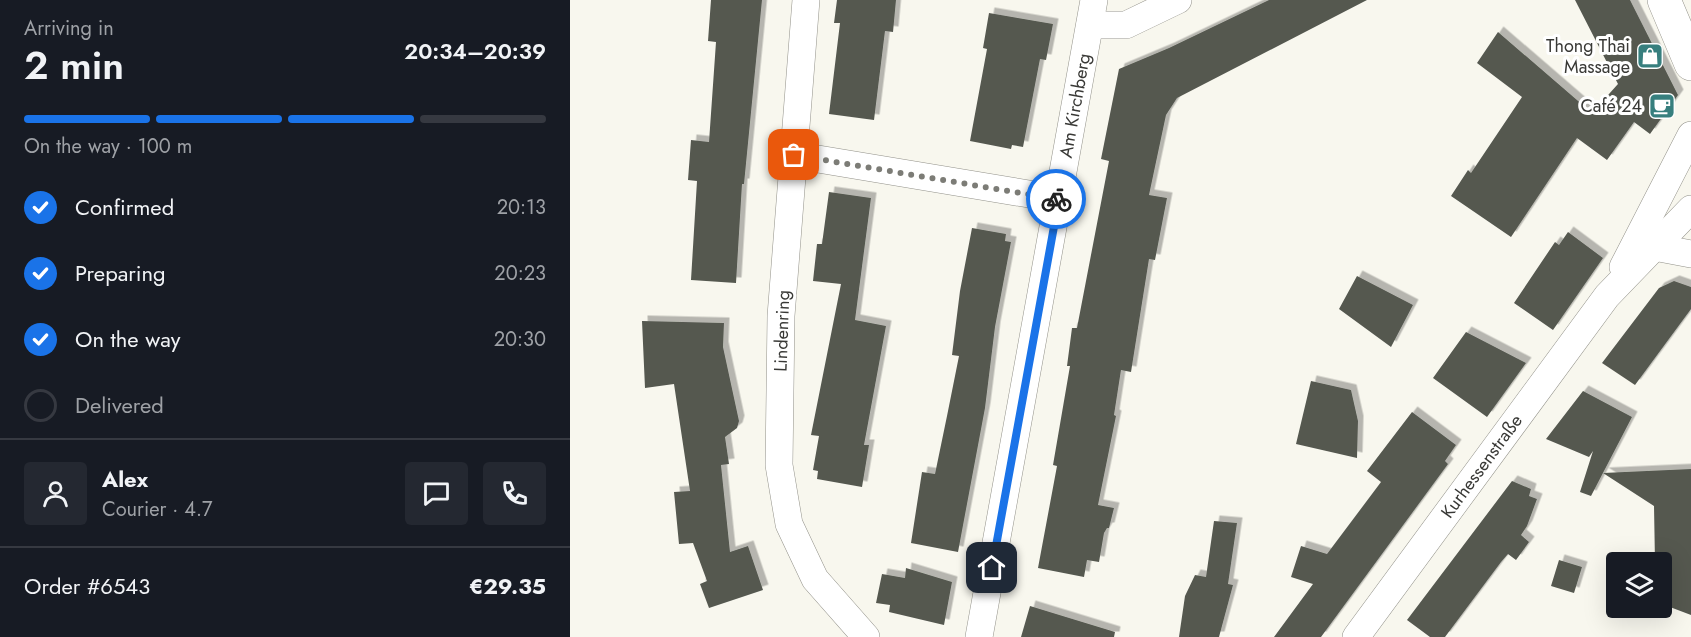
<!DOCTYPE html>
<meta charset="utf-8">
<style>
:root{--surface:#171b24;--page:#242831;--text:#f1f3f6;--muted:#9ea1a6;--line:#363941;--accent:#1a73e8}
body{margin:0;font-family:Jost,sans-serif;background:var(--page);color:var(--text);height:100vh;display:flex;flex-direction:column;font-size:22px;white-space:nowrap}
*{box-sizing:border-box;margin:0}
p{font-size:20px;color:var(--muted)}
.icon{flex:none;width:33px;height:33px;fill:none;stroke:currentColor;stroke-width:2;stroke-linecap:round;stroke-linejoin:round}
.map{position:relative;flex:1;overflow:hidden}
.sheet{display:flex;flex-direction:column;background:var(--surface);width:570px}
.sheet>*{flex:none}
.controls{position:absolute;left:1036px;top:552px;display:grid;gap:12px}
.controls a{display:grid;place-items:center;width:66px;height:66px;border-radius:6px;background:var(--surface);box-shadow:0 6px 24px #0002;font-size:30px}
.pin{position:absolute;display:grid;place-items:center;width:51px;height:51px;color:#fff;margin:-26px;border-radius:12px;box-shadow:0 3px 9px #0006}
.courier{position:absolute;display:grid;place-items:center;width:60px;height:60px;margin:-30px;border:4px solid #1a73e8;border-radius:50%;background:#fff;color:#222;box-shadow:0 2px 8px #0007}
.overview em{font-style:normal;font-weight:600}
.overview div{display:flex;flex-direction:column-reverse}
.overview{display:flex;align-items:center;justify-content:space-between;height:102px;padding:0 24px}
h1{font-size:39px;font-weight:600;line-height:45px}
.bar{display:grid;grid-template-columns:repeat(4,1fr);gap:9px 6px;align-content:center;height:72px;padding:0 24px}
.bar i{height:8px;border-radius:4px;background:var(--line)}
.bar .on{background:var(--accent)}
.bar p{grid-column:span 4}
.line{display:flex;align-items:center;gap:15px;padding:0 24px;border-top:2px solid var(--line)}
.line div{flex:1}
.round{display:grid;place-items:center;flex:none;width:63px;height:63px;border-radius:6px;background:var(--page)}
ol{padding:0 24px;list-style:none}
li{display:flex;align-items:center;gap:18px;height:66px}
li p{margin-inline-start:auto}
li .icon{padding:6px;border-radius:50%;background:var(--accent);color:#fff;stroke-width:4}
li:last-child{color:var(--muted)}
li i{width:33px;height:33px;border:3px solid var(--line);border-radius:50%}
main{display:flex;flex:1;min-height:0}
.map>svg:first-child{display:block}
</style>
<main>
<section class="sheet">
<div class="overview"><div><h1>2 min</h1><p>Arriving in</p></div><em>20:34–20:39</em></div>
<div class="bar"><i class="on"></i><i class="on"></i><i class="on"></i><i></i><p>On the way · 100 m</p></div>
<ol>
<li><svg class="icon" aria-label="check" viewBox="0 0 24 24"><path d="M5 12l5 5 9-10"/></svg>Confirmed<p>20:13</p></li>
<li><svg class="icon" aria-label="check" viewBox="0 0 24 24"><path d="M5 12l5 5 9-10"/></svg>Preparing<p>20:23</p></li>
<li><svg class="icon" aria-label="check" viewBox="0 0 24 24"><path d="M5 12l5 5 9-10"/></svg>On the way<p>20:30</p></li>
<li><i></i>Delivered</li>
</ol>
<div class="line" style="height:108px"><a class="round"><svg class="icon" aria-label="person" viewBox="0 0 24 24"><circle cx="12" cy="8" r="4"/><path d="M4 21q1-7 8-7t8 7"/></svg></a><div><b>Alex</b><p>Courier · 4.7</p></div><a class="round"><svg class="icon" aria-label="chat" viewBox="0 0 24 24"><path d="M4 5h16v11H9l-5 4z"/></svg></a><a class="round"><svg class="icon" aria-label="phone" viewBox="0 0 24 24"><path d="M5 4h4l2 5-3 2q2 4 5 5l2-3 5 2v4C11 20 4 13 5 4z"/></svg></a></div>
<div class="line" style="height:78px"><div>Order #6543</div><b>€29.35</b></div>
</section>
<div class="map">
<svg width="1121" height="637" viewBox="0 0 1121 637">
<defs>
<filter id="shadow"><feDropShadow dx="5.5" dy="-5.5" stdDeviation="0" flood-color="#0004"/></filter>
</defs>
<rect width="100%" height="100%" fill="#f8f7ee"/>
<path fill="#555850" filter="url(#shadow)" d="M141,0H192L174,184H172L166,283L121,280L127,181L118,180L121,140L139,142L146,42L138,41Z
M267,0H326L323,32L315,31L304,120L259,114L270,23H264Z
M699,0H797L607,98L596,115L579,195L597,198L585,260L579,259L561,372L551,370L544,415L546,416L528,505L544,508L539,528H537L534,533L529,562L517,560L514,577L468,568L487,466L483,465L500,366H497L502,328H507L539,161L531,159L549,69L599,48Z
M1005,0H1060L1108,95L1080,134L1064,122L1037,160L1007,138L941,237L881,196L898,170L901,173L952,97L907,63L928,32L1022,113L1048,84Z
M419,13L483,24L476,60L470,59L453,147L442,145L441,149L400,141L417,49L413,48Z
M259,192L301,198L285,320L316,326L294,445H299L292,487L247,479L248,471L243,470L249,436L241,435L271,284L243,281L247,244H252Z
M402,228L436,234L435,241L441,242L425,327L415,408L388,552L341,543L352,472L365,474L377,416L389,356L382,355L390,291Z
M998,232L1033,258L983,330L944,303L985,242L989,245Z
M787,276L843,305L821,347L769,309Z
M1104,281L1121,287V309L1065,385L1032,363L1089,288Z
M72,321L154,323L153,347L169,421L167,428L155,437L159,464L151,465L160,552L178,546L193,590L139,608L130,584L137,581L123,543L109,544L104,492L120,491L104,384L75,388Z
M896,332L956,363L917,417L863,378Z
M741,381L781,390L788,421L787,458L726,444Z
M1013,391L1062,417L1021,496L1010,492L1023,451L1019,457L976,439Z
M842,412L886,445L875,461L878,464L751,637H704L743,584L721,577L731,546L757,554L811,482L797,471Z
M1121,469V615L1092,604V562H1085L1084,506L1033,473Z
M942,481L961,489L959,496L967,499L957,526L951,535L959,542L946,560L938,554L931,562L875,637H860L837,620Z
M644,521L667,523L658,584L663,585L649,637H609L615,596L625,575L636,577Z
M989,560L1012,567L1004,593L981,586Z
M336,568L382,582L374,625L319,612L320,605L306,603L312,574L335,578Z
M460,606L545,632L544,637H451Z"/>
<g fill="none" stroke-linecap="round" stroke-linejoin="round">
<defs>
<g id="minor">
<path d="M236,0L211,316L209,465L219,524L245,579L296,637"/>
<path d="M520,25H556L608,0"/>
<path d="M224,155L489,199"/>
<path d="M1084,247L1121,254"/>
<path d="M1053,267L1121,135"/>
<path id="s1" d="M409,637L524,0"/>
<path id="s2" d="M786,637L1037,296L1121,209"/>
</g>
<path id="major" d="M1094,0L1121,64"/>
</defs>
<use href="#minor" stroke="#929189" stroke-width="28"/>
<use href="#major" stroke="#929189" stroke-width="34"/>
<use href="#minor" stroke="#fff" stroke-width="27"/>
<use href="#major" stroke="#fff" stroke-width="33"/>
</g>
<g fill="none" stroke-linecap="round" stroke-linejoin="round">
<path stroke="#7c7c76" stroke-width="6" stroke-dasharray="0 10.8" d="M224,155L486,199"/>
<path stroke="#1a73e8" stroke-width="8" d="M422,568L489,199H486"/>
</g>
<defs>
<symbol id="shop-square" viewBox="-11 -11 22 22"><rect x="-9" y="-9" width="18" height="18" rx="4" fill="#377f7e" stroke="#fff"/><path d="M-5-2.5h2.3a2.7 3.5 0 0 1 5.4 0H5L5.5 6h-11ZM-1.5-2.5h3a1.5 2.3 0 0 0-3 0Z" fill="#fff"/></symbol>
<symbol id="cafe-square" viewBox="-11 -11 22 22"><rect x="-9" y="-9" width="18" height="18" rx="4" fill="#377f7e" stroke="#fff"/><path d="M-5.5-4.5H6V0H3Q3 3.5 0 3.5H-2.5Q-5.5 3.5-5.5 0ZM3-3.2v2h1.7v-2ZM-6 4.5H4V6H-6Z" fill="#fff"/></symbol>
</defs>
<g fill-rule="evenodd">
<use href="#shop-square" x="1065" y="41" width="30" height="30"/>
<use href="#cafe-square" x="1077" y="91" width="30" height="30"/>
</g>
<g text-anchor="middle" stroke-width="6" stroke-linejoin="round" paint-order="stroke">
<g font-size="18" fill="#393936" stroke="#fff" text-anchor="end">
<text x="1060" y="52">Thong Thai<tspan x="1060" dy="21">Massage</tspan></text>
<text x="1072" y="112">Café 24</text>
</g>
<g font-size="18" fill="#393936" stroke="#fff">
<text dy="6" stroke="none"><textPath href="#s1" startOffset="540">Am Kirchberg</textPath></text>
<text transform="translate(212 331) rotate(-88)" y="6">Lindenring</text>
<text dy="6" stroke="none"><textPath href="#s2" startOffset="212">Kurhessenstraße</textPath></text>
</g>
</g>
</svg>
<div class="controls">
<a><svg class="icon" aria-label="layers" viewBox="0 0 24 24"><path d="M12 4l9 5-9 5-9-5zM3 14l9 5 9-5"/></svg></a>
</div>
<div class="pin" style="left:224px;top:155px;background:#ea580c"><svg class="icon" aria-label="bag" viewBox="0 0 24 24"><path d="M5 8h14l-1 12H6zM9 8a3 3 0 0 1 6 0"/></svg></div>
<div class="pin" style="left:422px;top:568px;background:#1f2937"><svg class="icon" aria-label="home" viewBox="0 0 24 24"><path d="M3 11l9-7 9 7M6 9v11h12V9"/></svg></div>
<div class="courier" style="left:486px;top:199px"><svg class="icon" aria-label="bike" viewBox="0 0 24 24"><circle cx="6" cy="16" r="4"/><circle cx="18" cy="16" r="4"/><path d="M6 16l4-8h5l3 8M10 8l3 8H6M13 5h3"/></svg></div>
</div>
</main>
